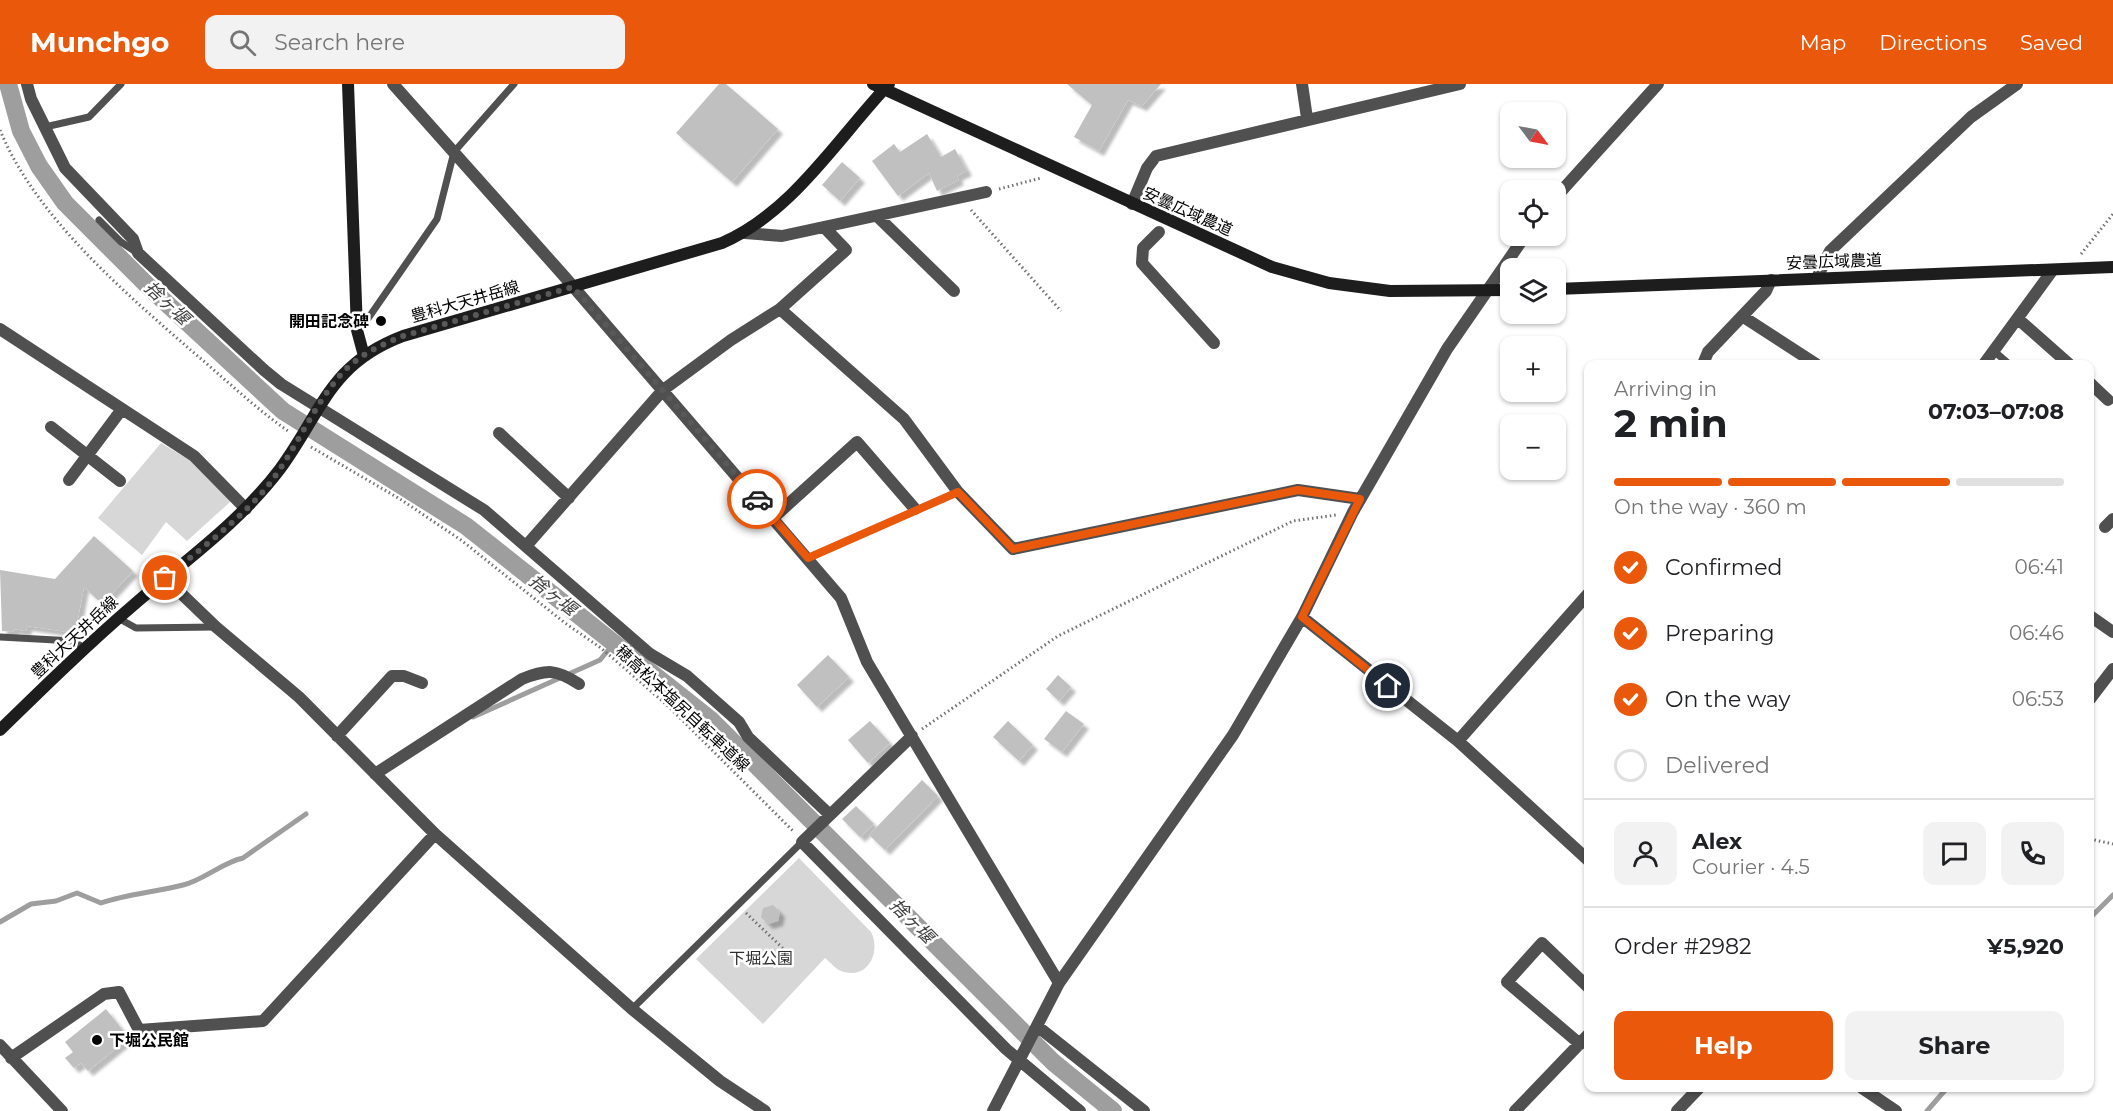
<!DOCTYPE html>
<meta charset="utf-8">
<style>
:root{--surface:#fff;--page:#f2f2f2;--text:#202124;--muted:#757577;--line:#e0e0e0;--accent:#ea580c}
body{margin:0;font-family:Montserrat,"Noto Sans JP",sans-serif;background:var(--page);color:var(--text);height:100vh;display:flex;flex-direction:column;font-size:22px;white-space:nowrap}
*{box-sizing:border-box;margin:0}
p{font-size:20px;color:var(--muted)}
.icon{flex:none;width:33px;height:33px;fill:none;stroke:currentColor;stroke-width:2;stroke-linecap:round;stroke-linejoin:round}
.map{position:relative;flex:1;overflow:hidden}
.drawer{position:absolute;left:1584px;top:276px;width:510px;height:732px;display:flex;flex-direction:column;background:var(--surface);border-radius:12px;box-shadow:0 2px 4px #0004}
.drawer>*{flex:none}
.needle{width:39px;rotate:122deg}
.fabs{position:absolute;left:1500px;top:18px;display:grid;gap:12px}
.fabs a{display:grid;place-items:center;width:66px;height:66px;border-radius:12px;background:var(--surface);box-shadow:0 2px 4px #0004;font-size:30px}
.pin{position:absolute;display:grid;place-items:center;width:51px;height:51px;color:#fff;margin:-26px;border:3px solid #fff;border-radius:50%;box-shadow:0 2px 6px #0007}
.courier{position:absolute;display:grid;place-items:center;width:60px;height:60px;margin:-30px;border:4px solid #ea580c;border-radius:50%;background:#fff;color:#222;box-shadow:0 2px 8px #0007}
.overview em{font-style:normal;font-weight:700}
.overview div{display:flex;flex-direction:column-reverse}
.overview{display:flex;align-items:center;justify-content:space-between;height:102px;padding:0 30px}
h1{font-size:39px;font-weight:700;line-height:45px}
.bar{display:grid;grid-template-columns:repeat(4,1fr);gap:9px 6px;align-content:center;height:72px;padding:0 30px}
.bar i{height:8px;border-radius:4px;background:var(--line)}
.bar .current{background:var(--accent)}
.bar p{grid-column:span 4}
.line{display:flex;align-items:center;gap:15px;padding:0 30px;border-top:2px solid var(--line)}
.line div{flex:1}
.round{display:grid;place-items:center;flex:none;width:63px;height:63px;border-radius:12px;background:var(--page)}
ol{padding:0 30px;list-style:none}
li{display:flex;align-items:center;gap:18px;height:66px}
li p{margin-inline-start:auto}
li .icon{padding:6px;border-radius:50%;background:var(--accent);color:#fff;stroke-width:4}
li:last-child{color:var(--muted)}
li i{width:33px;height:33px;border:3px solid var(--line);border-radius:50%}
.cta{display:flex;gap:12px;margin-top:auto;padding:12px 30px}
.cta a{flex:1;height:69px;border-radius:12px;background:var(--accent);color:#fff;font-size:24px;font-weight:700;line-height:69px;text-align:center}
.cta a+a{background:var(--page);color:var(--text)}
header{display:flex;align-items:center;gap:36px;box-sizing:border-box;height:84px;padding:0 30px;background:var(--accent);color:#fff}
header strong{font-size:28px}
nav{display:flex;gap:33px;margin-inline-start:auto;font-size:21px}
.search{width:420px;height:54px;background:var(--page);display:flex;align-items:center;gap:15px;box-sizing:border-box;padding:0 21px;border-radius:12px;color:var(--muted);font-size:22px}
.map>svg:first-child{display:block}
</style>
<header>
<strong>Munchgo</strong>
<div class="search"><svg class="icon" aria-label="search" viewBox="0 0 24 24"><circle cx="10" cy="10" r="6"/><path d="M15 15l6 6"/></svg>Search here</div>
<nav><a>Map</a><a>Directions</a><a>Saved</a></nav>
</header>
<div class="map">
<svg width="2113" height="1027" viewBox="0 0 2113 1027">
<defs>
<filter id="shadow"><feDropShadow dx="5" dy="5" stdDeviation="1.5" flood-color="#0004"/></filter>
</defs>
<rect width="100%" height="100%" fill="#fff"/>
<path fill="#d7d7d7" d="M161,359L191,377L228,412L230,418L187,457L166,438L142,471L98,434Z
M799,774L871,848C881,866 869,895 844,888C836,886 831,879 825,874L763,940L696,875Z"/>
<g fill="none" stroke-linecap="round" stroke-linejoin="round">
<path stroke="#9e9e9e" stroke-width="5" d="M473,633L600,576L614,559
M2090,834L2113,811
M0,838L31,820L56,817L77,809L101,819C127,810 156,808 183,801C204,796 221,779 243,774L306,730
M1927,1027L1947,1004"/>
<path stroke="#9e9e9e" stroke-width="18" d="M8,0L21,47L39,82L65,119L150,204L283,327L466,442L711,636L1053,978L1113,1027"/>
</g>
<path fill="#c0c0c0" filter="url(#shadow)" d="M719,0H726L778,45L732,98L676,49Z
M1067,0H1161L1142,22L1128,16L1099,67L1074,53L1092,21Z
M927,50L941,73L955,65L967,87L957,92L959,96L937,107L929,89L898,112L872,77L894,60L900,68Z
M842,78L860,94L840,117L822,101Z
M94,452L133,487L102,520L84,503L75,549L27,542L26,547L14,545L13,548L2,547L0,486L55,495Z
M828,571L849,593L817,623L797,601Z
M1058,591L1071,603L1059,617L1046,605Z
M1066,627L1084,640L1062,668L1044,655Z
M870,637L890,659L868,679L848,656Z
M1008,637L1033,661L1019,677L993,653Z
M922,696L938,712L885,766L869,751Z
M856,722L874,740L860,753L842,735Z
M773,821L780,828L778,837L768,840L761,833L763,824Z
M106,925L129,954L88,987L81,979L74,984L65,974L73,968L65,958Z"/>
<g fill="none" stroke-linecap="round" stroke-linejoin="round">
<path stroke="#727272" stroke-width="3" stroke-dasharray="1.5 3" stroke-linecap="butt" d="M0,46C35,132 124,208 193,268C225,295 255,324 288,347
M999,105L1041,94
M971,126L1061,227
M2081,170L2113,130
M311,363L400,415L461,456L565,539L601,564L668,622L794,748
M922,645L1058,552L1293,437L1336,431
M2090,755L2113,760
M746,829L792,873"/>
<path stroke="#505050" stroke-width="7" d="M45,43L89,33L121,0
M99,136L121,158L136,168
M357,246L367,236L437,135L454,68L514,0
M1995,268L2009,280
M808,474L958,408
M118,534L136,544L216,543
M0,553L74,557L84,564
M632,925L802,758"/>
<path stroke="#505050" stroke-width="12" d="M27,0L31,15L65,84L133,155L138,169L264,286L281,300L484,426L650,570L687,592L739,638L748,653L830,731
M393,0L564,192L841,514L867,578L1059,899
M1302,0L1307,34
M1556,113L1658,0
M1132,120L1147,84L1156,72L1460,0
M877,132L954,207
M1159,148L1143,164L1142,179L1214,259
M745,149L782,152L986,108
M1817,194L1830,167L1971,33L2017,0
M780,225L904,335L958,408L1013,465L1298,406L1360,415
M1742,232L1816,280
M2018,235L2069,280
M0,245L194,372L246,425
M1703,280L1708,268L1766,207L1771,196
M1984,280L2052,187
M2090,299L2108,316
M51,343L120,397
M499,349L569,414
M69,396L122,325
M773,434L857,358L915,425
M2105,443L2113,435
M526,462L663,306L731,256L780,225L846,166L824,143
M165,494L216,543L299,613L435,750L632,925L720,997L765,1027
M2090,532L2113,548
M1302,533L1458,657L1588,776
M2090,615L2113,585
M337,652L392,592H404L422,599
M912,652L802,758L1006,965L1080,1027
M1458,657L1588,510
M375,690L522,595C547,585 556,585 579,600
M1037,942L1144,1027
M1580,960L1507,898L1542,859L1588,903
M0,961L62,1027
M11,974L104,910L119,908L139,946L263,937L435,750
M1862,1004L1896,1027
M993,1027L1059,899L1233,651L1302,533L1353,428L1447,265L1525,152
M1515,1027L1588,951
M1677,1027L1699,1004"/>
<path stroke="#1d1d1d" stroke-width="12" d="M348,0L357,246L364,272
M873,0L1272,183L1329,199L1390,207L1510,206
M1556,205L2113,183
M0,646C45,602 89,559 137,518C186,476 240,438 280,385C322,328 329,280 403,252L722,159C793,128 837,55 889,0"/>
</g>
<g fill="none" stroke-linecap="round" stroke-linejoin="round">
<path stroke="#595959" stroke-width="6" stroke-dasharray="0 10.8" d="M165,494C198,467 233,441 262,409C294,372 311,323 344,287C360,271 382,260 403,252L573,203L757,415"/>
<path stroke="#ea580c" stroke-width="8" d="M757,415L808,474L958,408L1013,465L1298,406L1360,415L1302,533L1388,602"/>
</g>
<g fill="#000" stroke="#fff" stroke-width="2">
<circle cx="381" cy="237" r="6"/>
<circle cx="97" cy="956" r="6"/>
</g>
<g text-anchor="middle" stroke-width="5" stroke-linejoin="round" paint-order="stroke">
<g font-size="16" fill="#000" stroke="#fff">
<text transform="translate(1188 127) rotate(24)" y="6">安曇広域農道</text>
<text transform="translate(1834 177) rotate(-2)" y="6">安曇広域農道</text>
<text transform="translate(465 217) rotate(-16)" y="6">豊科大天井岳線</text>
<text transform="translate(74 553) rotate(-43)" y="6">豊科大天井岳線</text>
<text transform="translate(683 624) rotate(43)" y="6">穂高松本塩尻自転車道線</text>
</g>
<g font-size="16" font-weight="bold" fill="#000" stroke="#fff" text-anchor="end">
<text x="369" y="243">開田記念碑</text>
<text x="109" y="962" text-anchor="start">下堀公民館</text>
</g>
<g font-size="16" fill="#2e2e2e" stroke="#fff">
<text x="761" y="880">下堀公園</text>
</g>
<g font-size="18" font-style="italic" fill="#3f3f3f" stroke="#fff">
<text transform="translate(167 219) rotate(43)" y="6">捨ヶ堰</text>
<text transform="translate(553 511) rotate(38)" y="6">捨ヶ堰</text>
<text transform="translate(912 837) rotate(45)" y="6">捨ヶ堰</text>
</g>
</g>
</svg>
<div class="fabs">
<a><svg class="needle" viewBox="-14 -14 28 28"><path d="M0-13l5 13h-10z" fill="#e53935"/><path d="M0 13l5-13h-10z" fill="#757577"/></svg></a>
<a><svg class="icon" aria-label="locate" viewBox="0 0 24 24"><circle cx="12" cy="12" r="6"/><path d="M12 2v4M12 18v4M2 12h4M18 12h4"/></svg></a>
<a><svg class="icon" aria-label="layers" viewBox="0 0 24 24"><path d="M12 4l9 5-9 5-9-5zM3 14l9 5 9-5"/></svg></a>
<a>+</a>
<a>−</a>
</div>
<div class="pin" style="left:165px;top:494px;background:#ea580c"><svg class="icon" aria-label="bag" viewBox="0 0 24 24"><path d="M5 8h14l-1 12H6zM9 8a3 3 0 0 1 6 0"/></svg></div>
<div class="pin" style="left:1388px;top:602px;background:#1f2937"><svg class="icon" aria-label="home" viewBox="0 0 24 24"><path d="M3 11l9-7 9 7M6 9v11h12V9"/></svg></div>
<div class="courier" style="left:757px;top:415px"><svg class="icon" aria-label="car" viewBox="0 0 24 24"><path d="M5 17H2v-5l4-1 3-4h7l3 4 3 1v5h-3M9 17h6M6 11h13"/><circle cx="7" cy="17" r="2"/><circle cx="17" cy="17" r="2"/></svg></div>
<section class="drawer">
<div class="overview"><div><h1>2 min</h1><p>Arriving in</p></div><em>07:03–07:08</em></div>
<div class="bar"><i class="current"></i><i class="current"></i><i class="current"></i><i></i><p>On the way · 360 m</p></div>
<ol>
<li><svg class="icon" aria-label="check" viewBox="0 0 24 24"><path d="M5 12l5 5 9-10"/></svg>Confirmed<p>06:41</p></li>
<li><svg class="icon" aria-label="check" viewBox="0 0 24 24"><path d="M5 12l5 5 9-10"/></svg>Preparing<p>06:46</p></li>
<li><svg class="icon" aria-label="check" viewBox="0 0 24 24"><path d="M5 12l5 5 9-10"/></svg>On the way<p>06:53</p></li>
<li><i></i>Delivered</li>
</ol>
<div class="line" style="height:108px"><a class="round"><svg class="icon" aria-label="person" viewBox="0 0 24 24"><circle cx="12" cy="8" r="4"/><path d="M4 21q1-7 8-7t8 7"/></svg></a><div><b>Alex</b><p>Courier · 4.5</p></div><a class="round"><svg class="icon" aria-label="chat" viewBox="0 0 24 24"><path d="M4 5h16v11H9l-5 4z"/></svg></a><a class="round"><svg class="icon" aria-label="phone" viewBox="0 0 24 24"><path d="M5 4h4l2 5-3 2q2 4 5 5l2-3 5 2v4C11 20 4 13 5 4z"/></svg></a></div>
<div class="line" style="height:78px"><div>Order #2982</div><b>¥5,920</b></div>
<div class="cta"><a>Help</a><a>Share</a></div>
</section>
</div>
